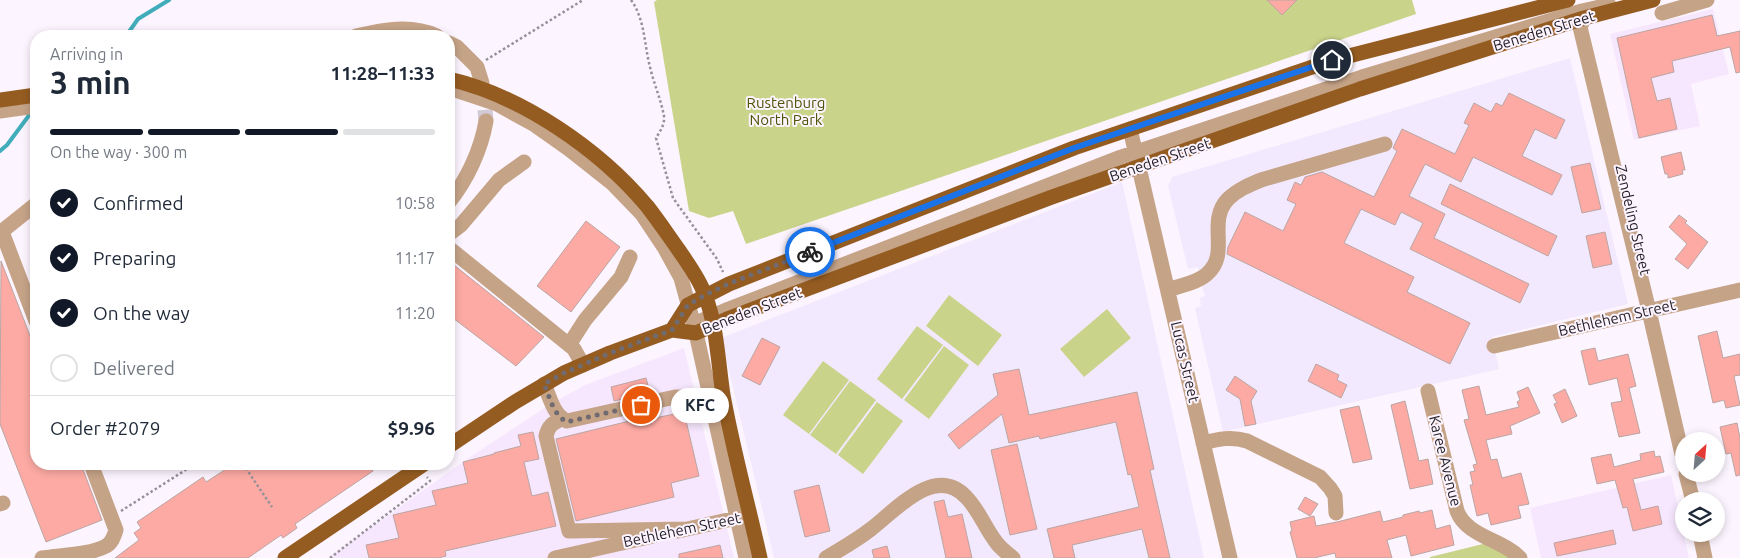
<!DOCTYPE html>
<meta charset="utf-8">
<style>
:root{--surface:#fff;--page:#f6f6f7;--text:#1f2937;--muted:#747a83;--line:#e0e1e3;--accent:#111827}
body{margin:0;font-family:Ubuntu,sans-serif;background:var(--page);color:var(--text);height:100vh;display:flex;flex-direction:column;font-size:19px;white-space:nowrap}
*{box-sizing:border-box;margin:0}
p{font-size:16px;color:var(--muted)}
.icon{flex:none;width:28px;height:28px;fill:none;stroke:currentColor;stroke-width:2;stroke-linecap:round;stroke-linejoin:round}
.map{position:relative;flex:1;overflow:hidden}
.panel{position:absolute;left:30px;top:30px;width:425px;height:440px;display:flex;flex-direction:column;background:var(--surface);border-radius:20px;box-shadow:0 2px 8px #0003}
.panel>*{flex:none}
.needle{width:32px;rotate:26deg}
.buttons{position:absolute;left:1675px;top:432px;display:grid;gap:10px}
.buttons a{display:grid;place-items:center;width:50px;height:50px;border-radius:50%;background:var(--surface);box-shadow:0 2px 8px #0003;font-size:25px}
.pin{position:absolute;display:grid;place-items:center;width:42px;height:42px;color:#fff;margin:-21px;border:2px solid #fff;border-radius:50%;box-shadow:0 1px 5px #0007}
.courier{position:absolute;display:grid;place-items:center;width:50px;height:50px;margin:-25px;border:4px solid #1a73e8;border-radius:50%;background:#fff;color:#222;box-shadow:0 1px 6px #0007}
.bubble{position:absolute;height:35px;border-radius:18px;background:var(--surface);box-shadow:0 2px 8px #0003;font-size:16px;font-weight:700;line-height:35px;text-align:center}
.summary em{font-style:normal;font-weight:700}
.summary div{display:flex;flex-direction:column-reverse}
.summary{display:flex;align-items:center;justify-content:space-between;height:85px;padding:0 20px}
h1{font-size:32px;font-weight:700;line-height:38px}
.bar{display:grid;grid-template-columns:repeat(4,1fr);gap:8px 5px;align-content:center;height:60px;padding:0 20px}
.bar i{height:6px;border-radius:4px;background:var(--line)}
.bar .active{background:var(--accent)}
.bar p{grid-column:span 4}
.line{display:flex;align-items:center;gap:12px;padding:0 20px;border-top:1px solid var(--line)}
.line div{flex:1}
ol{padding:0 20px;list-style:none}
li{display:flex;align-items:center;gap:15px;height:55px}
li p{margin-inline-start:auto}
li .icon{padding:5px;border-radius:50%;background:var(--accent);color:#fff;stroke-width:4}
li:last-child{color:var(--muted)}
li i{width:28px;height:28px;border:2px solid var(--line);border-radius:50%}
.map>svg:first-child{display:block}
</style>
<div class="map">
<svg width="1740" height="558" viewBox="0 0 1740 558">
<rect width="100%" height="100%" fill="#fcf4fe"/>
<path fill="#f7e7fe" d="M1713,9L1729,74L1691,84L1700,126L1634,140L1610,34Z
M684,348L734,558H328L470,457L549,405L585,385Z
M1671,475L1689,558H1541L1530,508Z"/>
<path fill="#f3e9fe" d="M1570,58L1628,304L1492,337L1499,369L1223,432L1195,308L1201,306L1200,298L1205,296L1201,284H1202L1198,267L1188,269L1168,186L1172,177Z
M1122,182L1204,558H774L721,338Z"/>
<path fill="#cad38a" d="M657,0H1412L1416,14L746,244L733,211L709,218L689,211L654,2Z
M949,295L1002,335L978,366L926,326Z
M1107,309L1131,338L1084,377L1060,349Z
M917,326L943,345L902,399L877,379Z
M944,346L969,365L929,419L904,400Z
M823,361L849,380L809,434L783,415Z
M850,381L876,400L836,454L810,435Z
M877,402L903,421L863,474L838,455Z
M1487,543L1511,558H1430V557Z"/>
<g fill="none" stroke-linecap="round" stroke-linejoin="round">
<path stroke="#41adbb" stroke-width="4" d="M126,36L138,19L169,0
M0,151L7,145L33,110"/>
</g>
<path fill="#fdaaa4" stroke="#baa5a3" d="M1267,0H1297L1282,15Z
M1712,15L1717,36L1740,31V72L1736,73L1730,47L1672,61L1674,72L1651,78L1657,101L1670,98L1677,129L1639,138L1617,38Z
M1509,93L1565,120L1556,139L1535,129L1522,156L1562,175L1552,195L1473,157L1461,182L1425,164L1409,196L1445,214L1434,238L1529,284L1520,303L1410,249L1423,223L1401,212L1395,225L1361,209L1344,243L1414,277L1407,292L1470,323L1450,364L1227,254L1228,247L1245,212L1283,231L1296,204L1287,200L1295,182L1301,185L1305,177L1322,172L1374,197L1397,151L1393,148L1402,129L1455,154L1469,125L1464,123L1474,103L1491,112L1496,103L1502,106Z
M1681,152L1685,170H1682L1683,174L1668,178V174H1665L1661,157Z
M1590,163L1601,209L1582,213L1571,167Z
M1450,184L1557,236L1548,256L1441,204Z
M1679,215L1687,221L1685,223L1708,242L1688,269L1675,259L1687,244L1669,227Z
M586,221L620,247L571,312L537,286Z
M1605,232L1612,264L1593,268L1586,236Z
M1,261L36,351V464H81L102,520L46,542L0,424Z
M449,261L544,337L516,366L449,315Z
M1717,331L1723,358L1740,354V375L1734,376L1740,405L1726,408L1724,400L1713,403L1698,336Z
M762,338L780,347L760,385L742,376Z
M1595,348L1598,361L1628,354L1636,386L1629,388L1640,433L1619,437L1611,403L1622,401L1617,378L1589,385L1581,351Z
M1316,364L1339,375L1337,380L1347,385L1341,398L1308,381Z
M1019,369L1029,415L1137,392L1154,469L1150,470L1154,488L1170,558H1149L1142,529L1072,545L1075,558H1054L1047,529L1139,507L1131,474L1128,475L1116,422L1040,439L1039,436L1009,443L1002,414L959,449L948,435L998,395L993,374Z
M1235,376L1257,391L1251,401L1256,424L1245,426L1240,399L1226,390Z
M646,378L650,393L614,401L611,387Z
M1479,386L1486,415L1519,407L1517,402L1520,400L1517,392L1528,387L1540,413L1510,426L1512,434L1486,440L1491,460L1497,459L1502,478L1521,473L1529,504L1518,506L1521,518L1491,525L1488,513L1477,516L1470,485H1473L1470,472L1475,471L1473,465L1477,464L1464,420L1469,419L1462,390Z
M1565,389L1577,416L1562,423L1554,404L1557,403L1553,395Z
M1405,401L1419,461L1428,459L1433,484L1410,489L1391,405Z
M1359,406L1372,459L1353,463L1340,410Z
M684,412L699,476L671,483L674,497L576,521L556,439L654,415L655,418Z
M1737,423L1740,438V475L1736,476L1731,453L1726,454L1720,427Z
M533,432L539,459L524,462L532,496L548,492L556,526L445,551L446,556L438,558H369L366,545L399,538L393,515L436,505L432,491L468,483L463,462L494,454V453L521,446L518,435Z
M1017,444L1037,529L1010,535L991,450Z
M1654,451L1655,457L1660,456L1664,472L1633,479L1641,510L1658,506L1662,524L1633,531L1627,507L1623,508L1615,480L1597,484L1591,458L1611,454L1614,467L1641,460L1640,454Z
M234,464H369L373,471L295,524L297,528L283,538L281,535L248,558H115L139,540L134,533L141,528L137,522L203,477L206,482Z
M819,485L830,531L805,537L794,491Z
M1305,497L1318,504L1310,516L1298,509Z
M944,500L948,517L962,514L972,558H946L934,502Z
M1432,510L1436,529L1450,525L1454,545L1411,556L1406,535L1387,540L1392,558H1336L1335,553L1314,558H1297L1290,532L1292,531L1290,522L1314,516L1316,526L1337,522L1380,511L1383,522L1403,517V515L1419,511L1420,513Z
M1613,530L1616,544L1557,556L1554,543Z
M720,545L723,558H679V554Z
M887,546L890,558H874L872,550Z"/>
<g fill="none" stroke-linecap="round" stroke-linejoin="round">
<path stroke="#d1c9d3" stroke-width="15" stroke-dasharray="15 8" stroke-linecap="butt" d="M483,87L486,121"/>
<path stroke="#969098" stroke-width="2.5" stroke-dasharray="2.5 2.5" stroke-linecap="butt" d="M631,0C645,19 644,44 650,67C654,84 661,100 664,116C665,125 660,131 656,138L673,198L717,259L723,272
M486,60L583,0
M243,464L272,507
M121,511L195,464
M330,558L430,481L427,477"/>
<path stroke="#c5a387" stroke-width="15" d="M1588,10L1580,27L1649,311L1684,463
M1662,13L1707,0
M356,36C383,30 410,24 437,36
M449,43L457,47L477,67L482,83
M449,88L497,104L535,125L569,149L612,183L642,214L664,247L681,278L696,333L746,558
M0,111L36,106
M1130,129L1230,558
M449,202C467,180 481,150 486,121
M2,232L36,321
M0,233L36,204
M449,234L461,225L499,180L524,162
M449,248L574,349L583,365
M1168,290C1181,285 1197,283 1207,274C1231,253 1206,222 1228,199C1237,190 1249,185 1261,180L1385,144
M694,324L729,309L1121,157L1362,77L1582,11L1609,5
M569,345L585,320L621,277L630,257
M1494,346L1740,290
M544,384C550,397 553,415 567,421L675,397H720
M1428,391L1457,511C1467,537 1502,539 1520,558
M561,419C553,423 548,426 546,436L569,531L687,529
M1203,443C1219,439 1231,436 1247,441L1320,477L1330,488L1335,496L1336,513
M1686,474L1693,501
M0,504L3,503
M678,531L746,516
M1700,534L1705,558
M42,558C60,555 90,555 106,546C112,543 114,536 116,530L91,464
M555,558L653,536
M826,558C841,549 857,540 871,529C896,510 935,464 966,497C979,510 985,528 996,542C1000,548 1007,553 1013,558"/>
<path stroke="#955c21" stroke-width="15" d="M449,79C522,96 599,149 647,206C658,220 668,235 678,249C688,264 699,278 705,295C717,326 718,362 723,395C733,450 748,504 760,558
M0,100L36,95
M672,330L688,305L729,284L1074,148L1333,60L1568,0
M449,446L515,402L564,373L610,353L672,330L696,333L727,319L1052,197L1360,89L1584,18L1653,0
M285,558L424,464"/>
</g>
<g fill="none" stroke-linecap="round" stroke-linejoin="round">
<path stroke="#706a71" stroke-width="5" stroke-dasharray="0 9" d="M641,405L567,422C553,415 550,397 544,384L564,373L610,353L672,330L688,305L705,295L728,284L810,252"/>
<path stroke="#1a73e8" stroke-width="6" d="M810,252L1074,148L1332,60"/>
</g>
<g text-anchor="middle" stroke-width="4" stroke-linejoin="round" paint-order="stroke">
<g font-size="15" fill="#241f25" stroke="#fcf4fe">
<text transform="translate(1544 31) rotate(-17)" y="5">Beneden Street</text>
<text transform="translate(1160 160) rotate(-19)" y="5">Beneden Street</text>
<text transform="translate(1633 220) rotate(77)" y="5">Zendeling Street</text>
<text transform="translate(752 311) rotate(-21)" y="5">Beneden Street</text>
<text transform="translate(1617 318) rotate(-13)" y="5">Bethlehem Street</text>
<text transform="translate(1185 362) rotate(77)" y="5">Lucas Street</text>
<text transform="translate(1445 461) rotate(76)" y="5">Karee Avenue</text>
<text transform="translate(682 530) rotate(-12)" y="5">Bethlehem Street</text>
</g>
<g font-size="15" fill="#4e5408" stroke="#fcf4fe">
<text x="786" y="108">Rustenburg<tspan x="786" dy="17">North Park</tspan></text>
</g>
</g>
</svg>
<div class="buttons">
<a><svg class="needle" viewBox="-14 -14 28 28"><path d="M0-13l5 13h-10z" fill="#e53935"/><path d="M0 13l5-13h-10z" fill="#747a83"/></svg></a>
<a><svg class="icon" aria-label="layers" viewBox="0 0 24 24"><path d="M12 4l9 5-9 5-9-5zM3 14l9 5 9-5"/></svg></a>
</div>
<div class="pin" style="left:641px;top:405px;background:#ea580c"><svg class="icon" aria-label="bag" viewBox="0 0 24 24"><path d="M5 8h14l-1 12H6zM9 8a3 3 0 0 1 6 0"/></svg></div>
<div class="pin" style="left:1332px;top:60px;background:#1f2937"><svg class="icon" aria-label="home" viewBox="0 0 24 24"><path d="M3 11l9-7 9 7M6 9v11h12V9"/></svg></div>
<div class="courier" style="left:810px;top:252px"><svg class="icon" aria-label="bike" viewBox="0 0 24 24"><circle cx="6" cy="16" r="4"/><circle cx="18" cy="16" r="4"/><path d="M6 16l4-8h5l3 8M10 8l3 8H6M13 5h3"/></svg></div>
<div class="bubble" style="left:671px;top:388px;width:58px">KFC</div>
<section class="panel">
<div class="summary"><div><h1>3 min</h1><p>Arriving in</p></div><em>11:28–11:33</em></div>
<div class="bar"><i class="active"></i><i class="active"></i><i class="active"></i><i></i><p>On the way · 300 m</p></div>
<ol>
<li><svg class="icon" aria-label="check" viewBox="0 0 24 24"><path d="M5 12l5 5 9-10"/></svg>Confirmed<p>10:58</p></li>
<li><svg class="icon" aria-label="check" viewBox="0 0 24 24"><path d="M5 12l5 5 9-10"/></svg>Preparing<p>11:17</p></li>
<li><svg class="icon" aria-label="check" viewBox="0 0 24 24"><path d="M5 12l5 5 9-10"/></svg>On the way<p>11:20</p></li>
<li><i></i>Delivered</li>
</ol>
<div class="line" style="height:65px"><div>Order #2079</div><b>$9.96</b></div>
</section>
</div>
